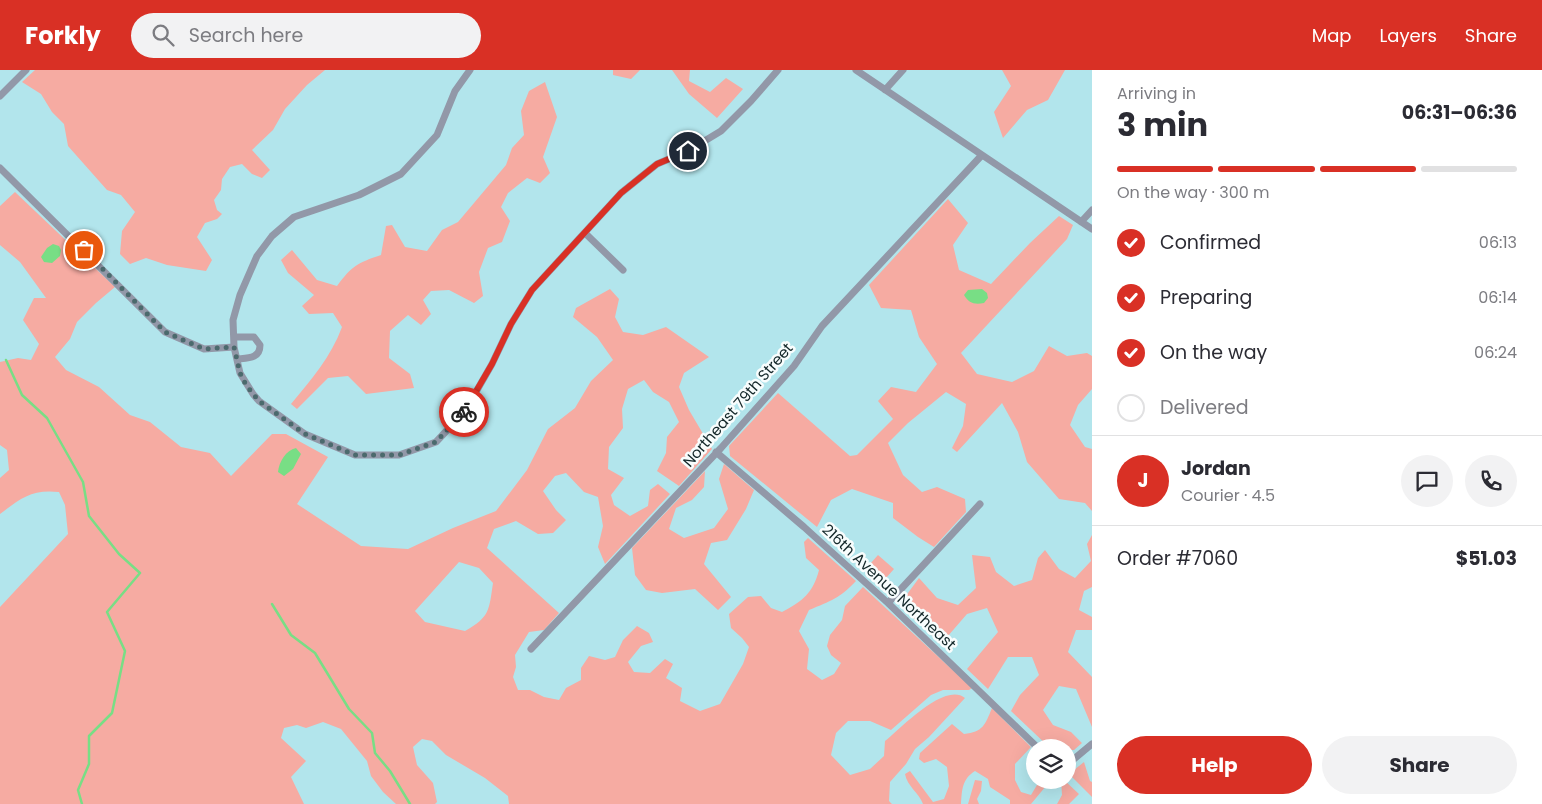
<!DOCTYPE html>
<meta charset="utf-8">
<style>
:root{--surface:#fff;--page:#f2f2f3;--text:#2b2b33;--muted:#7c7c81;--line:#e1e1e2;--accent:#d93025}
body{margin:0;font-family:Poppins,sans-serif;background:var(--page);color:var(--text);height:100vh;display:flex;flex-direction:column;font-size:19px;white-space:nowrap}
*{box-sizing:border-box;margin:0}
p{font-size:16px;color:var(--muted)}
.icon{flex:none;width:28px;height:28px;fill:none;stroke:currentColor;stroke-width:2;stroke-linecap:round;stroke-linejoin:round}
.map{position:relative;flex:1;overflow:hidden}
.sheet{display:flex;flex-direction:column;background:var(--surface);width:450px}
.sheet>*{flex:none}
.fabs{position:absolute;left:1026px;top:669px;display:grid;gap:10px}
.fabs a{display:grid;place-items:center;width:50px;height:50px;border-radius:50%;background:var(--surface);box-shadow:0 5px 20px #0002;font-size:25px}
.pin{position:absolute;display:grid;place-items:center;width:42px;height:42px;color:#fff;margin:-21px;border:2px solid #fff;border-radius:50%;box-shadow:0 1px 5px #0007}
.courier{position:absolute;display:grid;place-items:center;width:50px;height:50px;margin:-25px;border:4px solid #d93025;border-radius:50%;background:#fff;color:#222;box-shadow:0 1px 6px #0007}
.overview em{font-style:normal;font-weight:700}
.overview div{display:flex;flex-direction:column-reverse}
.overview{display:flex;align-items:center;justify-content:space-between;height:85px;padding:0 25px}
h1{font-size:32px;font-weight:700;line-height:38px}
.bar{display:grid;grid-template-columns:repeat(4,1fr);gap:8px 5px;align-content:center;height:60px;padding:0 25px}
.bar i{height:6px;border-radius:4px;background:var(--line)}
.bar .on{background:var(--accent)}
.bar p{grid-column:span 4}
.line{display:flex;align-items:center;gap:12px;padding:0 25px;border-top:1px solid var(--line)}
.line div{flex:1}
.round{display:grid;place-items:center;flex:none;width:52px;height:52px;border-radius:26px;background:var(--page)}
ol{padding:0 25px;list-style:none}
li{display:flex;align-items:center;gap:15px;height:55px}
li p{margin-inline-start:auto}
li .icon{padding:5px;border-radius:50%;background:var(--accent);color:#fff;stroke-width:4}
li:last-child{color:var(--muted)}
li i{width:28px;height:28px;border:2px solid var(--line);border-radius:50%}
.button{display:flex;gap:10px;margin-top:auto;padding:10px 25px}
.button a{flex:1;height:58px;border-radius:30px;background:var(--accent);color:#fff;font-size:20px;font-weight:700;line-height:58px;text-align:center}
.button a+a{background:var(--page);color:var(--text)}
header{display:flex;align-items:center;gap:30px;box-sizing:border-box;height:70px;padding:0 25px;background:var(--accent);color:#fff}
header strong{font-size:24px}
nav{display:flex;gap:28px;margin-inline-start:auto;font-size:18px}
.search{width:350px;height:45px;background:var(--page);display:flex;align-items:center;gap:12px;box-sizing:border-box;padding:0 18px;border-radius:28px;color:var(--muted);font-size:19px}
main{display:flex;flex:1;min-height:0}
.map>svg:first-child{display:block}
</style>
<header>
<strong>Forkly</strong>
<div class="search"><svg class="icon" aria-label="search" viewBox="0 0 24 24"><circle cx="10" cy="10" r="6"/><path d="M15 15l6 6"/></svg>Search here</div>
<nav><a>Map</a><a>Layers</a><a>Share</a></nav>
</header>
<main>
<div class="map">
<svg width="1092" height="734" viewBox="0 0 1092 734">
<rect width="100%" height="100%" fill="#b2e5ec"/>
<path fill="#f6aba2" fill-rule="evenodd" d="M35,0H325L307,15L285,39L273,60L252,80L270,100L262,108L252,104L242,94L230,97L222,109L221,120L214,130L217,140L222,144L217,149L205,153L197,167L212,190L206,201L167,195L146,188L130,194L120,184L122,161L135,142L121,125L107,120L68,76L64,54L52,42L41,24L22,12Z
M613,0H640L631,9L613,5Z
M672,0H690L689,11L710,22L726,8L743,19L717,48L689,24Z
M1002,0H1065L1048,30L1027,40L1003,68L994,42L1011,16Z
M545,12L557,47L543,87L550,103L540,113L527,108L508,123L501,137L510,151L502,172L488,178L479,202L483,226L474,233L449,220L431,221L423,230L431,244L421,255L408,245L390,261L389,288L410,304L414,318L366,324L348,306L328,308L297,339L291,334C311,310 331,287 342,257L333,243L309,244L302,236L314,225L288,203L281,190L292,180L317,210L337,216C352,196 357,193 381,185L386,156L392,155L405,177L427,181L442,160L458,152L506,95L512,78L524,65L521,41L529,21Z
M15,122L115,217L96,233L77,252L70,269L55,287L66,300L99,317L130,345L150,352L181,377L210,383L231,406L272,364H286L328,387L297,434L361,476L408,479L453,458L496,441L527,400L548,359L575,338L591,311L613,290L597,267L573,247L576,238L610,219L619,229L615,247L623,262L643,265L666,257L709,287L684,303L679,317L689,340L712,379L679,416L657,401L666,383L667,367L679,352L669,332L653,322L644,310L628,319L622,339L623,358L609,377L608,399L624,408L611,425L614,435L630,446L648,436L650,420L658,414L670,424L605,494L598,477L603,456L598,427L584,422L566,403L555,406L543,421L556,440L566,450L553,463L538,464L516,451L494,459L487,478L559,543L544,560L529,562L515,585L516,597L513,607L518,620H530L544,627L559,630L566,618L581,610V598L589,586L605,590L615,587L623,570L637,556L649,563L653,572L641,576L628,592L634,602L650,603L665,589L673,594L666,608L682,618L680,631L700,641L720,634L743,594L749,577L742,568L731,558L729,544L748,527L761,526L771,538L782,542C803,531 813,523 819,500L806,488L804,472L808,468L856,511C840,528 831,531 809,540L799,561L809,579L807,599L822,610L834,604L841,593L831,585L827,576L830,565L842,550L845,536L863,517L972,618L969,620H943L931,625L891,660L870,651H848L836,663L831,685L850,705L870,699L884,686L885,671C900,659 945,611 965,628L929,667L915,679L906,694L890,712L889,731L892,734H509L508,726L485,708L446,685L432,671L422,669L413,677L417,695L433,713L437,732L435,734H396L383,722L371,706L367,691L341,659L323,652L306,658L297,655L284,658L281,668L306,691L291,707L304,734H0V537L68,464L65,435L59,422C32,419 21,428 0,444V408L9,400L7,380L0,375V292L18,288L31,290L39,274L23,250L34,228H46L20,192L0,175V136ZM459,492L479,498L493,513C489,540 490,547 465,561L425,552L415,541Z
M948,129L968,153L953,175L959,200L991,214L1030,173L1059,146L1073,155L1067,169L961,283L977,304L1012,312L1034,301L1049,276L1067,286L1087,283L1092,286V319L1078,335L1070,355L1085,377L1092,379V441L1085,433L1059,429L1027,392L1018,362L1002,333L957,382L952,378L963,356L966,334L946,322L908,353L888,373L903,405L922,422L937,417L965,429L966,442L934,477L918,467L893,448V433L852,419L831,430L817,457L730,386L729,376L778,323L850,386L857,385L893,349L878,331L891,317L916,322L937,294L919,267L911,240L881,238L869,215Z
M724,394L754,420L746,439L727,470L711,473L704,494L731,527L718,540L695,519L662,523L646,520L635,505L632,478L705,401L704,417L692,430L676,438L669,459L684,468L714,458L728,439L719,409Z
M1092,465V517L1084,521L1079,540L1092,547V560H1076L1068,582L1092,607V657L1076,619L1059,616L1043,640L1053,655L1071,662L1082,673L1074,680H1068V678L1049,677L1011,641L1020,625L1039,605L1032,587H1008L988,619L967,599L998,562L987,538L967,544L941,574L906,541L905,527L919,508L937,528L958,535L976,518L972,485L990,487L996,502L1014,516L1032,510L1038,488L1045,480L1059,499L1075,508L1091,491L1087,474Z
M878,485L894,499L886,508L870,494Z
M992,638L1031,677L1015,694V710L1021,722L1031,725L1040,710H1051L1031,734H1010V730L990,717L988,709L975,701C962,709 962,720 961,734H923C919,723 907,716 905,704L910,701L933,732L944,729L949,716L947,697L936,689L924,693L919,689L920,683L952,654L964,664C983,662 985,655 992,638Z
M1084,692L1090,711L1092,712V727L1069,704Z
M975,710L982,711L981,721L977,729L979,734H968Z
M1061,710H1064L1079,724L1069,734H1057L1062,725Z"/>
<path fill="#78de85" d="M53,174L59,176L61,180L60,186L52,193L44,192L41,187L47,178Z
M982,219L987,223L988,228L984,233C974,235 969,233 964,225L968,220Z
M296,378L301,384L293,399L284,406L278,402C279,392 286,380 296,378Z"/>
<g fill="none" stroke-linecap="round" stroke-linejoin="round">
<path stroke="#78de85" stroke-width="2.5" d="M6,290L22,325L47,348L83,412L89,446L119,484L140,503L107,542L125,581L112,643L89,666V694L78,720L82,734
M272,534L291,565L315,583L349,639L372,663L375,683L390,701L410,734"/>
<path stroke="#9298a8" stroke-width="7" d="M856,0L1092,159
M885,20L903,0
M0,26L26,0
M0,98L165,262L204,279L234,277L240,303L253,324L259,331L305,364L355,385H399L436,372L465,341L492,294L511,254L532,220L621,123L657,94L688,81L721,61L751,31L778,0
M1081,152L1092,140
M585,163L623,200
M234,267H254L260,275C260,289 248,288 237,289
M234,277L233,250L240,225L257,186L272,166L294,147L359,125L401,104L437,65L455,21L470,0
M716,382L804,457L888,533L1038,678
M888,533L980,434
M531,579L721,378L794,296L822,256L982,85
M1068,694L1092,674"/>
</g>
<g fill="none" stroke-linecap="round" stroke-linejoin="round">
<path stroke="#4b6a6d" stroke-width="5" stroke-dasharray="0 9" d="M84,180L165,262L204,279L234,277L240,303L246,315L259,331L305,364L355,385H399L436,372L464,342"/>
<path stroke="#d93025" stroke-width="6" d="M464,342L492,294L511,254L532,220L621,123L657,94L688,81"/>
</g>
<g text-anchor="middle" stroke-width="5" stroke-linejoin="round" paint-order="stroke">
<g font-size="15" fill="#132729" stroke="#f8fdfd">
<text transform="translate(738 335) rotate(-49)" y="5">Northeast 79th Street</text>
<text transform="translate(889 517) rotate(43)" y="5">216th Avenue Northeast</text>
</g>
</g>
</svg>
<div class="fabs">
<a><svg class="icon" aria-label="layers" viewBox="0 0 24 24"><path d="M12 4l9 5-9 5-9-5zM3 14l9 5 9-5"/></svg></a>
</div>
<div class="pin" style="left:84px;top:180px;background:#ea580c"><svg class="icon" aria-label="bag" viewBox="0 0 24 24"><path d="M5 8h14l-1 12H6zM9 8a3 3 0 0 1 6 0"/></svg></div>
<div class="pin" style="left:688px;top:81px;background:#1f2937"><svg class="icon" aria-label="home" viewBox="0 0 24 24"><path d="M3 11l9-7 9 7M6 9v11h12V9"/></svg></div>
<div class="courier" style="left:464px;top:342px"><svg class="icon" aria-label="bike" viewBox="0 0 24 24"><circle cx="6" cy="16" r="4"/><circle cx="18" cy="16" r="4"/><path d="M6 16l4-8h5l3 8M10 8l3 8H6M13 5h3"/></svg></div>
</div>
<section class="sheet">
<div class="overview"><div><h1>3 min</h1><p>Arriving in</p></div><em>06:31–06:36</em></div>
<div class="bar"><i class="on"></i><i class="on"></i><i class="on"></i><i></i><p>On the way · 300 m</p></div>
<ol>
<li><svg class="icon" aria-label="check" viewBox="0 0 24 24"><path d="M5 12l5 5 9-10"/></svg>Confirmed<p>06:13</p></li>
<li><svg class="icon" aria-label="check" viewBox="0 0 24 24"><path d="M5 12l5 5 9-10"/></svg>Preparing<p>06:14</p></li>
<li><svg class="icon" aria-label="check" viewBox="0 0 24 24"><path d="M5 12l5 5 9-10"/></svg>On the way<p>06:24</p></li>
<li><i></i>Delivered</li>
</ol>
<div class="line" style="height:90px"><b class="round" style="background:var(--accent);color:#fff">J</b><div><b>Jordan</b><p>Courier · 4.5</p></div><a class="round"><svg class="icon" aria-label="chat" viewBox="0 0 24 24"><path d="M4 5h16v11H9l-5 4z"/></svg></a><a class="round"><svg class="icon" aria-label="phone" viewBox="0 0 24 24"><path d="M5 4h4l2 5-3 2q2 4 5 5l2-3 5 2v4C11 20 4 13 5 4z"/></svg></a></div>
<div class="line" style="height:65px"><div>Order #7060</div><b>$51.03</b></div>
<div class="button"><a>Help</a><a>Share</a></div>
</section>
</main>
